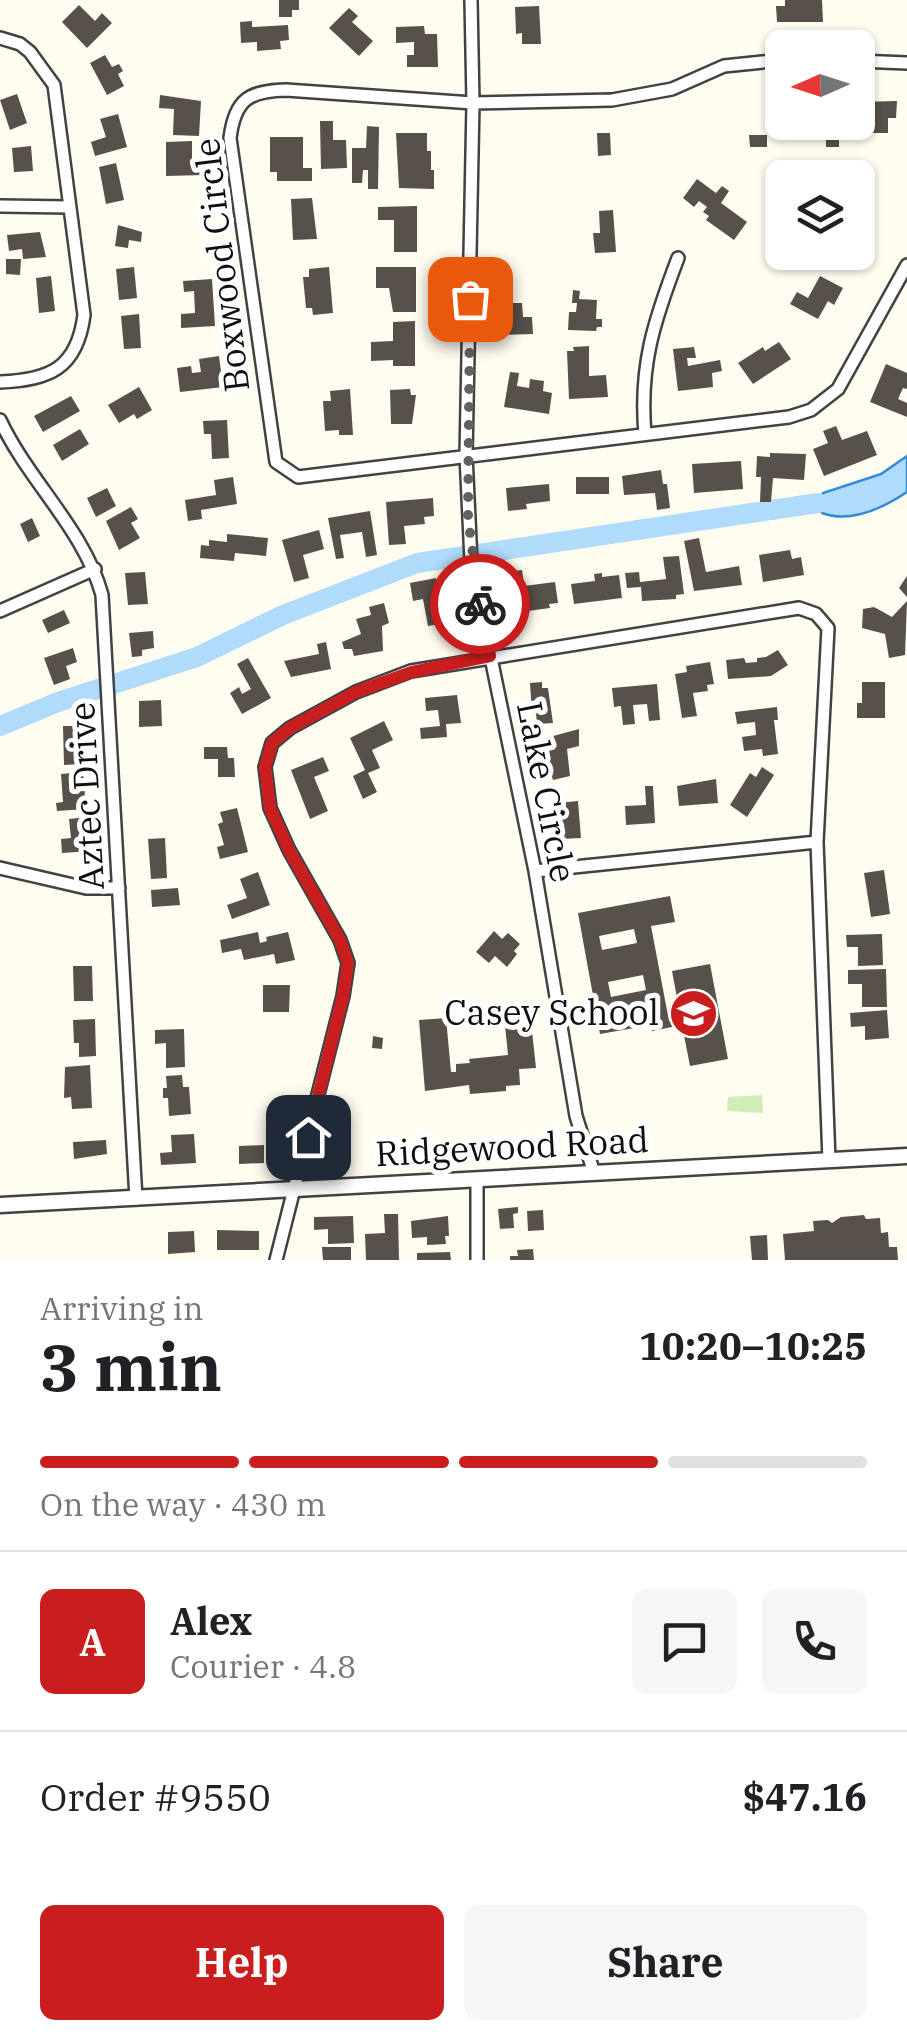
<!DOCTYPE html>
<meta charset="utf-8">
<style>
:root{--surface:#fff;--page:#f6f6f6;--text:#202124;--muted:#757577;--line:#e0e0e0;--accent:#c91e1d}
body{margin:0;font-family:"IBM Plex Serif",serif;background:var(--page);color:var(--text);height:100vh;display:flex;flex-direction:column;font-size:38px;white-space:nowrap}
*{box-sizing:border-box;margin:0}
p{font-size:32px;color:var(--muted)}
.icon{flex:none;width:55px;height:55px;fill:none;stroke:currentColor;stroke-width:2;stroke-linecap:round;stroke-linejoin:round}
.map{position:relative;height:1260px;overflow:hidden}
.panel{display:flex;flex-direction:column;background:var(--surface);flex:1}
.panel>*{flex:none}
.needle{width:65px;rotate:267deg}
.tools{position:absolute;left:765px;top:30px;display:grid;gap:20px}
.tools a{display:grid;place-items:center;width:110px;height:110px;border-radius:15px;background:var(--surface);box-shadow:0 2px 8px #0004;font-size:50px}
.pin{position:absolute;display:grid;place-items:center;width:85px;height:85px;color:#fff;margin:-42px;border-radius:20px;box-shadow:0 5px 15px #0006}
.courier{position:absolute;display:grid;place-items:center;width:100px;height:100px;margin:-50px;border:8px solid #c91e1d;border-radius:50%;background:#fff;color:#222;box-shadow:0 2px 12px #0007}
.overview em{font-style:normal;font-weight:800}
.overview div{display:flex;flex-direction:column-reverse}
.overview{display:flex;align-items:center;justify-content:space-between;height:170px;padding:0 40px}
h1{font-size:65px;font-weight:800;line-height:75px}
.bar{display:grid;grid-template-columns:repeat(4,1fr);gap:15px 10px;align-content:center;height:120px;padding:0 40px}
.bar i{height:12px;border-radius:8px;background:var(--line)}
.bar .on{background:var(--accent)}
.bar p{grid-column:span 4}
.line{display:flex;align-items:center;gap:25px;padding:0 40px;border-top:2px solid var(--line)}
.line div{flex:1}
.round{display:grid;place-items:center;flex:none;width:105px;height:105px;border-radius:15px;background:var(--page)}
.action{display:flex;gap:20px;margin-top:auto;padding:20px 40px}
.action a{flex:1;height:115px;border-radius:15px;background:var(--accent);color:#fff;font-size:40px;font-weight:800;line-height:115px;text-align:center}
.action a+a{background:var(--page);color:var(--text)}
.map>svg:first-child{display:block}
</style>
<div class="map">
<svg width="907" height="1260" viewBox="0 0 907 1260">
<rect width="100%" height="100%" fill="#fffdf0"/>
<path fill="#d0edb7" d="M762,1095L763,1113L727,1111L728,1097Z"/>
<path fill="#b1dbfa" stroke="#338cd6" stroke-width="2.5" d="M907,456V492C883,508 851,524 822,513L818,503L823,493L881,474Z"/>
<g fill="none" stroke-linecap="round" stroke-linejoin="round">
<path stroke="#b1dbfa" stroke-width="20" d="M0,726L58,702L197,657L283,615L417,563L818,503"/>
</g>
<path fill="#58504a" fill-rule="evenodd" d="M279,0H299V10H292V17H279Z
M785,0H822L823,22H777L776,6H785Z
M79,5L95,21L102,13L112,23L87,48L62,22Z
M539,6L541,44H522V33L516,34L515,7Z
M349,8L358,16L352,22L373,41L359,56L329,28Z
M252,21V27L288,25L289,40L280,41L281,49L257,51V42L241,43L240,22Z
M424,26L425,34H437L438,67H407V55H414V42L396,43V27Z
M105,55L112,67L119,64L123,71L118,74L124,86L107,95L90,63Z
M17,94L27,123L10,130L0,100Z
M160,95L201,101L199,136L173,135L174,109L159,108Z
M897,101L896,118H888V133H861L858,102Z
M118,114L127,147L95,156L91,142L106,137L100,119Z
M320,121H333V140H346L347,168L321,169Z
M826,125H839V147H826Z
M367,126L379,127L378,189H368V170H363L362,183H352V148H366Z
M396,133H427V151H431V170H434V189L399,188Z
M597,133H610L611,155L598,156Z
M749,135H767V147H750Z
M270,137H303V168H312V181H277V172H270Z
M192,141V161H204V175L166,176V142Z
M31,146L33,171L14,172L12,148Z
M116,163L124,200L106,204L99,167Z
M697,179L716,193L722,186L729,191L721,203L747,222L734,240L706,220L709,216L703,212L707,207L699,201L694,207L683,198Z
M312,198L317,239L293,240L291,199Z
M417,206V252H394V220H378V207Z
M613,210L616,252L595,253L593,233H600L599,211Z
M118,225L142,232L141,242L129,240L128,248L115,246Z
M40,232L46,257L23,259L22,249L9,251L7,235Z
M6,259H21L20,275L6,274Z
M134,267L137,298L119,300L116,269Z
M329,267L333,313L313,315L312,308H306L303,277H309V269Z
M376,267H416V312H393L389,288H376Z
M51,276L55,311L39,313L36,278Z
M820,276L843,288L834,305L828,301L818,319L790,304L797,292L808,298Z
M212,279L215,326L181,328V314L195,313L194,291L184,292L183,281Z
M573,290L580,291L579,299L597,300L596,319H602V327H597L596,331L568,330L569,312H576L577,303H572Z
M500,303H522L523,317H532L533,334L501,335Z
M139,314L141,348L124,349L121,316Z
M415,321V366H393V360L371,361V342L393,341V322Z
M779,342L791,359L753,384L738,363L763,347L765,351Z
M589,346V376L606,375L608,397L569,399L567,351H574L573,347Z
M694,347L696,358H687L688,366L720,360L722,371L712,373L713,387L678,391L673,349Z
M219,356L223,387L180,392L177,368L191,366L192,373L201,372L199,359Z
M886,364L907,373V389L903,388L898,399L907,403V417L870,402Z
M510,372L519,373L517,386L529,388L530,379L544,381L543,391L552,393L549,414L504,407Z
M139,387L152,410L137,419L134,414L119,423L108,405Z
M350,389L353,435H339V430L325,431L323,401H331L330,391Z
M410,389L411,395H416L412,424H391L390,390Z
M71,396L80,411L43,432L34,416Z
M227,420L229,458L212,459L211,434H204L203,421Z
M836,426L842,440L867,431L877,455L824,476L813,449L828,443L823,431Z
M80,429L89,444L62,461L53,445Z
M770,453L806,454L804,480L773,478L771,502H760L761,477H756L757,456L770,457Z
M741,461L743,489L694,493L692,464Z
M661,470L663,484H667L670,508L657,510L655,493L624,495L622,476Z
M233,477L237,504L201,510L202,519L188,521L185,500L216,495L214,480Z
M576,477H609V494H576Z
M549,484L550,501L526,504L527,509L508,511L506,488Z
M107,488L116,506L96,517L87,498Z
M433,498L434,516L424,517L425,524L404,526L406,544L389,545L386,502Z
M131,507L138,519L131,523L140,538L119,550L106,521Z
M370,511L377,555L366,557L362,532L340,535L344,558L336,559L328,518Z
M32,518L40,536L28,542L20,524Z
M319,530L324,549L303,555L309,578L294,582L282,540Z
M227,534L268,538L266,556L235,553L234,561L200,558L201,545L209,546V540L227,542Z
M699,538L706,572L739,566L742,585L694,591L684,541Z
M790,550L792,559L801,557L804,575L763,582L759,555Z
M679,556L684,594L676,595V599L642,601L641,587L627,588L625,573L639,572L640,582L666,579L663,557Z
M522,570L524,586L555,582L558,603L549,604L550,608L520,612L517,589L510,590L507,572Z
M145,572L148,604L128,605L125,573Z
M602,573V577L619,575L622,598L574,604L571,584L595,581L594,574Z
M907,576V597L899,588Z
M436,578L445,623L428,626L423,599L413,601L410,583Z
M907,601L905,655L889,658L885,634L862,628L863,609L874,607L892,617Z
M384,603L389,623L382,626L383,651L354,656L352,649H344L342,642L361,634L356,619L371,615L369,607Z
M64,610L70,623L48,633L42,620Z
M153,631L154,648L142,650V656L132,657L129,633Z
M326,642L331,669L291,677L284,661L319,654L317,644Z
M73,648L77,662L66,666L70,679L54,685L44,658Z
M778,650L788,665L771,676L728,679L726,660L744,658L746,663L757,662V658L766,657Z
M248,658L271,698L242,714L230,693L239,687L242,694L251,689L237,664Z
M710,662L714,684L707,685L708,691L693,693L697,716L682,718L675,674L687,672L686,666Z
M542,682V688H548L553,723L537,724L536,713L532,714L530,683Z
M862,682H885V718H857V703H862Z
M657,684L660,720L649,721L647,704L633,705L635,724L623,725L621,706L614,707L612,688Z
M457,695L461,723L446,724L447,737L421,739L420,728L440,726L438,710L426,711L425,698Z
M161,700L162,726L139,727V701Z
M777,707L778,720H774L778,754L763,756L762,749L744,751L742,737L756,735L755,722L737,724L735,712Z
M384,721L393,740L372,750L380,768L368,773L377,792L363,799L353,776L365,770L350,738Z
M63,726H79L80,764L64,765Z
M579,729V746L567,749L570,776L553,780L542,739Z
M204,747H227L228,758H234L235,777H218V759H204Z
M323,757L329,771L314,777L328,811L310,819L291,770Z
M762,767L774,775L747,817L730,805L750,773L756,777Z
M83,772L86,809L57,811L56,803L63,802L61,774Z
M716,779L718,803L679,806L677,786Z
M645,786H653L655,823L626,825L625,806L646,805Z
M578,801L581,838L560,839L558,803Z
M237,808L248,852L220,859L217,847L224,845L218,824L223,822L220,812Z
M87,817L90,851L62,853L61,839L71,838L69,819Z
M165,838L167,878L151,879L148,839Z
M884,870L890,914L871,917L864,873Z
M258,872L270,905L232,919L227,905L247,898L240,879Z
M178,888L180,905L152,907L151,890Z
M670,896L675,922L651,926L669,1021L681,1019L672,971L710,964L728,1059L690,1066L682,1025L652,1031L651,1025L600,1034L578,913ZM634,929L637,943L602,950L599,936ZM643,975L646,990L611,997L608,982Z
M494,931L502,939L508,933L520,944L514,951L517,954L507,967L495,956L489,963L476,952Z
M258,932L260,943L267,941L266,937L288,932L295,960L276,964L274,954L244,960L241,949L222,953L220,940Z
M882,934L883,965L858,966V947H847L846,935Z
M73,966H92L93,1001H74Z
M886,969L887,1007H862V984H848V970Z
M263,985H290L289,1012H263Z
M887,1010L889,1038L865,1040V1026L851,1027L850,1013Z
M530,1012L536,1068L519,1069L520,1085L506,1086V1091L470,1094L469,1085L425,1091L419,1020L446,1018L451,1072H456V1064L470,1063L469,1059L508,1055L505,1025H510L509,1014Z
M95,1019L96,1056L79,1057V1043H74L73,1020Z
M184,1029L185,1067L166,1068V1043L155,1044V1030Z
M373,1036L383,1038L382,1049L372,1048Z
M90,1065L92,1108L72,1109L71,1097L64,1098L65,1067Z
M182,1075L183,1087H189L191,1114L169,1116L168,1098H163V1088H167L166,1076Z
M194,1134L196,1163L161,1165L160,1153L172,1152L171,1135Z
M106,1140L107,1154L74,1159L73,1142Z
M264,1145V1163L239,1164V1146Z
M518,1207V1213L513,1214L514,1228L500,1229L498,1209Z
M543,1210L544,1230L528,1231L527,1211Z
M384,1214H398L399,1260H366L365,1234L385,1233Z
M864,1215L866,1219L880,1218L881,1233L888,1232L889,1247H897L898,1260H785L783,1234L814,1231L813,1221L828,1220L832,1223L841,1217Z
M353,1216L354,1243L328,1244V1229L314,1230V1217Z
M448,1216L449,1236H445L446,1244L427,1245V1237L412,1238L411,1221Z
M217,1230L259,1231V1250H217Z
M194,1231L195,1252L168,1254V1232Z
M767,1235L768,1260H752L750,1236Z
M322,1247H351V1260H323Z
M533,1249L534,1260H510V1256H518L517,1250Z
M450,1252L451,1260H417V1253Z"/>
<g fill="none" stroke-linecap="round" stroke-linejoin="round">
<defs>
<path id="minor" d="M471,0L473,103L466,455L471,561L535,871L576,1116L594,1173
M0,38L20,44L30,52L54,85L84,315C77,369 49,380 0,382
M782,60L724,66L672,89L612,100L473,103L286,90C249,91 235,99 230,138L276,462L298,477L789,417L811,410L838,389L907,265
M858,61L907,63
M0,206L69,207
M0,420C29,482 84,529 102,595L136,1199
M645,434C639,366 654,321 678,258
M0,611L95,569
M0,868L86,888H119
M535,871L817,842
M276,1260L343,996L348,963L340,940L289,850L270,808L265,767L272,743L290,728L356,692L411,671L799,608L816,614L828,628L817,842L829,1160
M477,1260V1179"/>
<path id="tertiary" d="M0,1205L907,1156"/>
</defs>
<use href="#minor" stroke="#424242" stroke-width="16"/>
<use href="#tertiary" stroke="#424242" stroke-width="19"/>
<use href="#minor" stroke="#fff" stroke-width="11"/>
<use href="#tertiary" stroke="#fff" stroke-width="14"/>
</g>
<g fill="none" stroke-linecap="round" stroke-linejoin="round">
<path stroke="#63625e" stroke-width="10" stroke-dasharray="0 18" d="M470,299L468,518L480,604"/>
<path stroke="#c91e1d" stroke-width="12" d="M308,1137L343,996L348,963L340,940L289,850L270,808L265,767L272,743L290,728L356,692L412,672L490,656L480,604"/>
</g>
<defs>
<symbol id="school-disc" viewBox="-11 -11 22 22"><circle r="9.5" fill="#c91e1d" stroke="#fff"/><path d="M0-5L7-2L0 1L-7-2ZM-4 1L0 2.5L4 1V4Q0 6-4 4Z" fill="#fff"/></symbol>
</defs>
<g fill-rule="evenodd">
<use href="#school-disc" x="666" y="986" width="55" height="55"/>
</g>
<g text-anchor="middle" stroke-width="10" stroke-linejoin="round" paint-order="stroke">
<g font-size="35" fill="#0f0f0f" stroke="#fff">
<text transform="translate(222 265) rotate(-97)" y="12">Boxwood Circle</text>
<text transform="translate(546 792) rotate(79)" y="12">Lake Circle</text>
<text transform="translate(87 796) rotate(-93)" y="12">Aztec Drive</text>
<text transform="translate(512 1147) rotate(-3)" y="12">Ridgewood Road</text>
</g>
<g font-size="35" fill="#0f0f0f" stroke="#fff" text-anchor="end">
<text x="659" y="1025">Casey School</text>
</g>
</g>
</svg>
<div class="tools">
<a><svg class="needle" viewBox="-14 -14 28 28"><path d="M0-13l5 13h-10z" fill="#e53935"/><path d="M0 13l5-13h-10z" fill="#757577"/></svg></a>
<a><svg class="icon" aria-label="layers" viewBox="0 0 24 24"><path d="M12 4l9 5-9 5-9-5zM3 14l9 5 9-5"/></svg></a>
</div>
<div class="pin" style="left:470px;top:299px;background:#ea580c"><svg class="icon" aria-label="bag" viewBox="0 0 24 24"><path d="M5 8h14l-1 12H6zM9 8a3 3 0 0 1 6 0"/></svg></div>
<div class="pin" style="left:308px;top:1137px;background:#1f2937"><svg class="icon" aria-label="home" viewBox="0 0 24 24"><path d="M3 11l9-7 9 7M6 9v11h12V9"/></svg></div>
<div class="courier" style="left:480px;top:604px"><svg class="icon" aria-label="bike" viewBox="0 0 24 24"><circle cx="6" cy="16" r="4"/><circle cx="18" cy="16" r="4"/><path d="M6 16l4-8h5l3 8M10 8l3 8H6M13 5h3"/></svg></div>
</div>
<section class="panel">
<div class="overview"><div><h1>3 min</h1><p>Arriving in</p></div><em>10:20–10:25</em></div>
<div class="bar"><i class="on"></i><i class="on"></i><i class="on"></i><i></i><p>On the way · 430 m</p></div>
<div class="line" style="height:180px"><b class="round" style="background:var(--accent);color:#fff">A</b><div><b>Alex</b><p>Courier · 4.8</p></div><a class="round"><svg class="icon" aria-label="chat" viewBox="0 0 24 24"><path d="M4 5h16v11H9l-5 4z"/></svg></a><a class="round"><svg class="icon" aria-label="phone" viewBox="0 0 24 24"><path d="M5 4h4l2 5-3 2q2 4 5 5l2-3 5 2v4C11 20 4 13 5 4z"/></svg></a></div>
<div class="line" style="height:130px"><div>Order #9550</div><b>$47.16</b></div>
<div class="action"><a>Help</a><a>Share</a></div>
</section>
